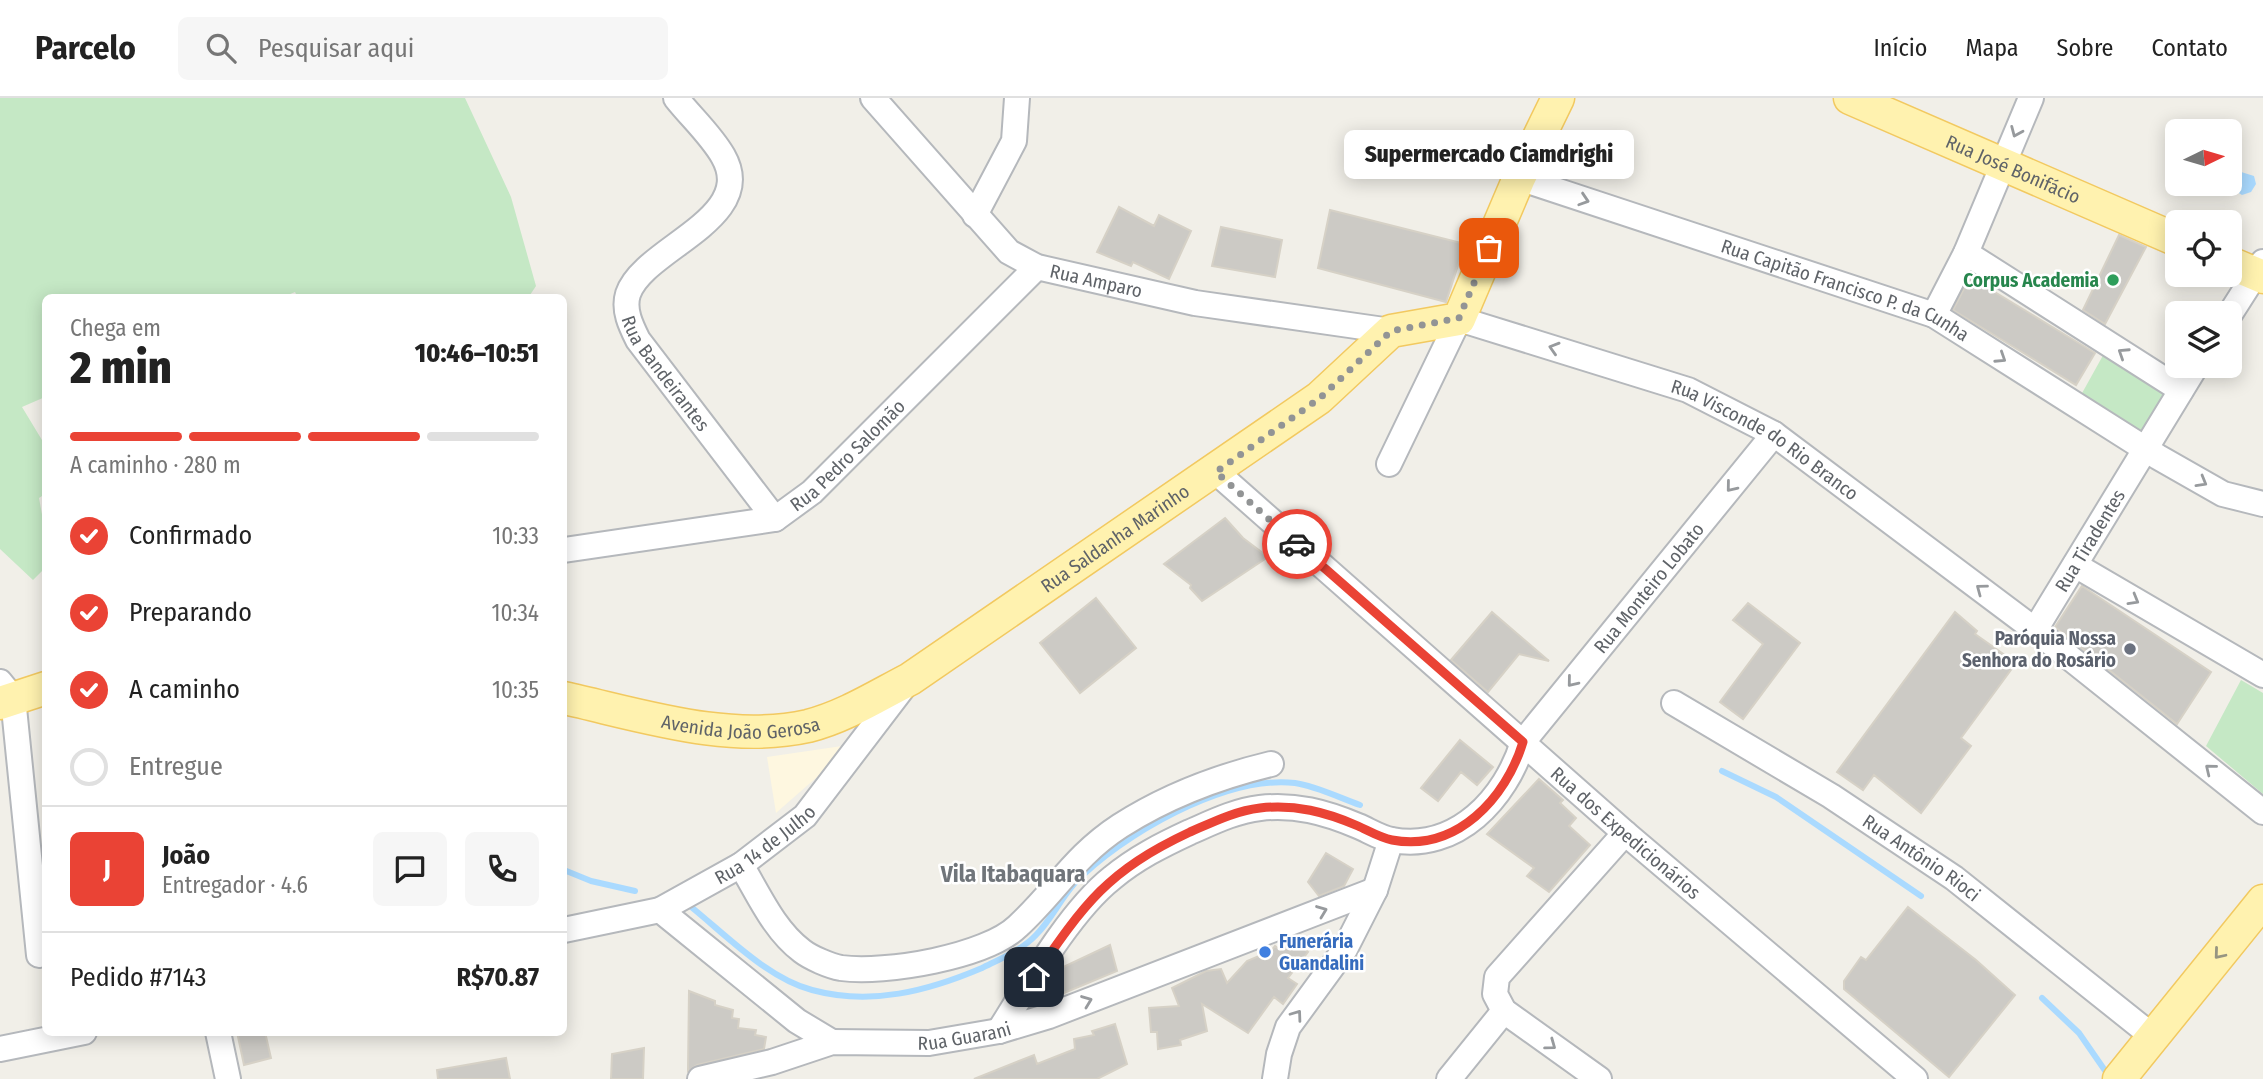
<!DOCTYPE html>
<html lang="pt">
<meta charset="utf-8">
<style>
:root{--surface:#fff;--page:#f6f6f6;--text:#222;--muted:#767676;--line:#e0e0e0;--accent:#ea4335}
body{margin:0;font-family:"Fira Sans Condensed",sans-serif;background:var(--page);color:var(--text);height:100vh;display:flex;flex-direction:column;font-size:26px;white-space:nowrap}
*{box-sizing:border-box;margin:0}
p{font-size:23px;color:var(--muted)}
.icon{flex:none;width:38px;height:38px;fill:none;stroke:currentColor;stroke-width:2;stroke-linecap:round;stroke-linejoin:round}
.map{position:relative;flex:1;overflow:hidden}
.drawer{position:absolute;left:42px;top:196px;width:525px;height:742px;display:flex;flex-direction:column;background:var(--surface);border-radius:10px;box-shadow:0 4px 18px #0003}
.drawer>*{flex:none}
.needle{width:46px;rotate:85deg}
.controls{position:absolute;left:2165px;top:21px;display:grid;gap:14px}
.controls a{display:grid;place-items:center;width:77px;height:77px;border-radius:10px;background:var(--surface);box-shadow:0 4px 18px #0003;font-size:35px}
.pin{position:absolute;display:grid;place-items:center;width:60px;height:60px;color:#fff;margin:-30px;border-radius:14px;box-shadow:0 4px 10px #0006}
.courier{position:absolute;display:grid;place-items:center;width:70px;height:70px;margin:-35px;border:5px solid #ea4335;border-radius:50%;background:#fff;color:#222;box-shadow:0 2px 9px #0007}
.bubble{position:absolute;height:49px;border-radius:10px;background:var(--surface);box-shadow:0 4px 18px #0003;font-size:23px;font-weight:800;line-height:49px;text-align:center}
.head em{font-style:normal;font-weight:800}
.head div{display:flex;flex-direction:column-reverse}
.head{display:flex;align-items:center;justify-content:space-between;height:119px;padding:0 28px}
h1{font-size:46px;font-weight:800;line-height:52px}
.bar{display:grid;grid-template-columns:repeat(4,1fr);gap:10px 7px;align-content:center;height:84px;padding:0 28px}
.bar i{height:9px;border-radius:5px;background:var(--line)}
.bar .on{background:var(--accent)}
.bar p{grid-column:span 4}
.line{display:flex;align-items:center;gap:18px;padding:0 28px;border-top:2px solid var(--line)}
.line div{flex:1}
.round{display:grid;place-items:center;flex:none;width:74px;height:74px;border-radius:10px;background:var(--page)}
ol{padding:0 28px;list-style:none}
li{display:flex;align-items:center;gap:21px;height:77px}
li p{margin-inline-start:auto}
li .icon{padding:7px;border-radius:50%;background:var(--accent);color:#fff;stroke-width:4}
li:last-child{color:var(--muted)}
li i{width:38px;height:38px;border:4px solid var(--line);border-radius:50%}
header{display:flex;align-items:center;gap:42px;box-sizing:border-box;height:98px;padding:0 35px;background:var(--surface);border-bottom:2px solid var(--line)}
header strong{font-size:33px}
nav{display:flex;gap:38px;margin-inline-start:auto;font-size:24px}
.search{width:490px;height:63px;background:var(--page);display:flex;align-items:center;gap:18px;box-sizing:border-box;padding:0 24px;border-radius:10px;color:var(--muted);font-size:26px}
.map>svg:first-child{display:block}
</style>
<header>
<strong>Parcelo</strong>
<div class="search"><svg class="icon" aria-label="search" viewBox="0 0 24 24"><circle cx="10" cy="10" r="6"/><path d="M15 15l6 6"/></svg>Pesquisar aqui</div>
<nav><a>Início</a><a>Mapa</a><a>Sobre</a><a>Contato</a></nav>
</header>
<div class="map">
<svg width="2263" height="981" viewBox="0 0 2263 981">
<rect width="100%" height="100%" fill="#f1efe8"/>
<path fill="#fef7e0" d="M842,648L841,658L776,715L767,659Z"/>
<path fill="#c5e8c5" d="M0,0H465L511,99L536,188L528,200H298L295,194L281,200H46L45,299L22,309L45,347V396L39,400L45,433V470L33,482L0,451Z
M2106,252L2171,294L2145,337L2081,297Z
M2241,582L2263,595V696L2206,648Z"/>
<path fill="#aadaff" d="M2230,67L2238,73L2254,78L2256,86L2251,94L2242,97L2225,86H2230Z"/>
<g fill="none" stroke-linecap="round" stroke-linejoin="round">
<path stroke="#aadaff" stroke-width="6" d="M1722,673L1776,699L1921,798
M564,772L591,783L635,793
M690,808C726,837 767,880 812,892C871,908 928,893 982,870C1000,861 1022,852 1036,837C1051,822 1060,802 1074,786C1121,737 1225,677 1295,685C1316,688 1340,700 1360,707
M2042,900L2079,935L2106,974"/>
</g>
<path fill="#cccac5" stroke="#d6d1c6" stroke-width="2" d="M1119,109L1154,128L1159,117L1191,133L1169,181L1133,164L1131,168L1097,154Z
M1330,112L1465,146L1446,204L1318,170Z
M1221,129L1282,142L1275,179L1212,168Z
M2119,137L2146,149L2105,226L2083,212Z
M1970,179L2095,255L2076,287L1953,212Z
M1225,420L1243,440L1268,459L1202,503L1190,490L1191,487L1164,466Z
M2082,488L2211,574L2177,626L2055,529Z
M1096,500L1136,550L1080,595L1040,545Z
M1748,505L1800,545L1743,621L1720,604L1763,546L1733,522Z
M1492,514L1549,563L1519,556L1488,594L1451,562Z
M1955,514L1977,533L1975,536L2016,565L1961,640L1971,648L1921,715L1874,677L1863,692L1837,674Z
M1460,642L1493,669L1477,687L1461,674L1438,703L1421,690Z
M1539,681L1563,702L1560,705L1576,720L1569,728L1590,747L1549,794L1527,778L1534,770L1487,736Z
M1326,755L1353,771L1344,788L1319,798L1308,784Z
M1908,809L1976,862L2015,897L1949,979L1844,891V883L1861,859L1866,862Z
M1290,841L1308,854L1288,880L1297,886L1283,906L1274,899L1248,935L1202,906L1207,933L1180,942L1181,947L1158,951L1157,934H1151L1149,910L1179,908L1172,890L1206,873L1221,871L1227,885L1247,863L1271,853L1275,848L1280,852Z
M1110,847L1117,873L1035,907L1059,871Z
M689,893L715,903V907L733,912L732,920L739,921L738,930L756,932L755,937L766,939L764,951L697,967L688,973Z
M1115,926L1127,966L1097,981H974L1034,957L1037,966L1075,951L1074,941L1094,937L1092,933Z
M237,934H265L271,960L244,967Z
M644,950L643,981H611L612,956Z
M506,960L510,981H438L437,972Z"/>
<g fill="none" stroke-linecap="round" stroke-linejoin="round">
<defs>
<g id="minor">
<path id="s1" d="M676,0C691,19 711,37 723,58C759,121 643,150 628,196C623,212 631,228 638,242L775,421"/>
<path id="s2" d="M873,0L1009,154L1037,169L1195,205L1391,233"/>
<path id="s3" d="M1519,80L1934,217L2158,359L2223,396L2263,406"/>
<path d="M975,117L1014,43L1017,0"/>
<path d="M1966,155L2181,292"/>
<path d="M2230,216L2263,164"/>
<path d="M1934,217L1966,155L2031,0"/>
<path id="s4" d="M1389,366L1459,221L1688,292L1774,336L2035,532L2263,714"/>
<path id="s5" d="M1216,374L1625,735L1915,981"/>
<path id="s6" d="M564,452L775,421L812,394L1037,169"/>
<path d="M2075,467L2263,577"/>
<path id="s7" d="M2035,532L2196,268"/>
<path d="M0,584L13,600L39,857"/>
<path id="s8" d="M1674,605L1831,698L1954,780L2151,937"/>
<path d="M741,767C759,797 774,832 802,853C811,860 830,868 841,870C885,876 986,859 1018,828C1056,793 1074,758 1120,728C1167,698 1217,679 1271,666"/>
<path d="M660,812L797,923L832,944"/>
<path id="s9" d="M564,832L660,812L741,767L805,718L905,587"/>
<path id="s10" d="M999,933C1028,887 1070,813 1112,780C1136,760 1162,747 1190,734C1213,724 1235,713 1260,710C1295,706 1325,714 1358,728C1368,732 1380,740 1392,742C1457,754 1506,700 1523,644L1774,336"/>
<path d="M218,934L228,981"/>
<path d="M0,951L84,934"/>
<path id="s11" d="M700,981L772,964L832,944L929,945L999,933L1049,918L1375,792"/>
<path d="M1275,981L1279,956L1288,929L1345,851L1375,792L1391,742"/>
<path d="M1449,981L1504,913"/>
<path d="M1599,981L1504,913L1495,896L1497,879L1625,735"/>
</g>
<g id="major">
<path id="s12" d="M1850,0L2177,142"/>
<path d="M2230,165L2263,179"/>
<path id="s13" d="M564,600C641,617 728,646 808,628C844,619 877,598 910,581L1319,300L1391,233L1459,221L1519,80L1558,0"/>
<path d="M0,605L46,590"/>
<path d="M2119,981L2263,803"/>
</g>
</defs>
<use href="#minor" stroke="#b5b8bc" stroke-width="28"/>
<use href="#major" stroke="#f2c960" stroke-width="35"/>
<use href="#minor" stroke="#fff" stroke-width="24"/>
<use href="#major" stroke="#fff2af" stroke-width="32"/>
</g>
<defs><path id="oneway-chevron" d="M-2-3.5L2.5 0L-2 3.5" fill="none" stroke-width="1.6" stroke-linecap="round" stroke-linejoin="round" transform="scale(1.75)"/></defs>
<g stroke="#979a9d">
<use href="#oneway-chevron" transform="translate(2016 34) rotate(113)"/>
<use href="#oneway-chevron" transform="translate(1584 102) rotate(18)"/>
<use href="#oneway-chevron" transform="translate(1554 250) rotate(-163)"/>
<use href="#oneway-chevron" transform="translate(2123 255) rotate(-147)"/>
<use href="#oneway-chevron" transform="translate(2001 260) rotate(33)"/>
<use href="#oneway-chevron" transform="translate(2202 384) rotate(30)"/>
<use href="#oneway-chevron" transform="translate(1731 389) rotate(129)"/>
<use href="#oneway-chevron" transform="translate(1981 491) rotate(-143)"/>
<use href="#oneway-chevron" transform="translate(2134 502) rotate(30)"/>
<use href="#oneway-chevron" transform="translate(1572 584) rotate(129)"/>
<use href="#oneway-chevron" transform="translate(2210 671) rotate(-141)"/>
<use href="#oneway-chevron" transform="translate(1322 813) rotate(-21)"/>
<use href="#oneway-chevron" transform="translate(1087 903) rotate(-21)"/>
<use href="#oneway-chevron" transform="translate(1297 917) rotate(-54)"/>
<use href="#oneway-chevron" transform="translate(1551 947) rotate(36)"/>
</g>
<use stroke="#979581" href="#oneway-chevron" transform="translate(2219 856) rotate(130)"/>
<g fill="none" stroke-linecap="round" stroke-linejoin="round">
<path stroke="#929495" stroke-width="7" stroke-dasharray="0 12.6" d="M1297,446L1216,374L1320,300L1391,233L1459,220L1489,150"/>
<path stroke="#ea4335" stroke-width="9" d="M1034,879C1085,805 1107,773 1190,734C1213,724 1235,713 1260,710C1295,706 1326,714 1358,728C1369,733 1381,740 1392,742C1457,754 1506,700 1523,644L1297,446"/>
</g>
<circle fill="#2e9e5b" stroke="#fff" stroke-width="2.5" cx="2113" cy="182" r="7"/>
<circle fill="#6b7280" stroke="#fff" stroke-width="2.5" cx="2130" cy="551" r="7"/>
<circle fill="#3f7fe0" stroke="#fff" stroke-width="2.5" cx="1265" cy="854" r="7"/>
<g text-anchor="middle" stroke-width="5" stroke-linejoin="round" paint-order="stroke">
<g font-size="19" fill="#5f6368" stroke="#fff">
<text dy="7" stroke="none"><textPath href="#s12" startOffset="178">Rua José Bonifácio</textPath></text>
<text dy="7" stroke="none"><textPath href="#s2" startOffset="298">Rua Amparo</textPath></text>
<text dy="7" stroke="none"><textPath href="#s3" startOffset="345">Rua Capitão Francisco P. da Cunha</textPath></text>
<text dy="7" stroke="none"><textPath href="#s1" startOffset="348">Rua Bandeirantes</textPath></text>
<text dy="7" stroke="none"><textPath href="#s4" startOffset="492">Rua Visconde do Rio Branco</textPath></text>
<text dy="7" stroke="none"><textPath href="#s6" startOffset="310">Rua Pedro Salomão</textPath></text>
<text dy="7" stroke="none"><textPath href="#s13" startOffset="609">Rua Saldanha Marinho</textPath></text>
<text dy="7" stroke="none"><textPath href="#s7" startOffset="105">Rua Tiradentes</textPath></text>
<text dy="7" stroke="none"><textPath href="#s10" startOffset="872">Rua Monteiro Lobato</textPath></text>
<text dy="7" stroke="none"><textPath href="#s13" startOffset="180">Avenida João Gerosa</textPath></text>
<text dy="7" stroke="none"><textPath href="#s5" startOffset="546">Rua dos Expedicionários</textPath></text>
<text dy="7" stroke="none"><textPath href="#s9" startOffset="222">Rua 14 de Julho</textPath></text>
<text dy="7" stroke="none"><textPath href="#s8" startOffset="292">Rua Antônio Rioci</textPath></text>
<text dy="7" stroke="none"><textPath href="#s11" startOffset="270">Rua Guarani</textPath></text>
</g>
<g font-size="19" font-weight="bold" fill="#27864d" stroke="#fff" text-anchor="end">
<text x="2099" y="189">Corpus Academia</text>
</g>
<g font-size="19" font-weight="bold" fill="#5b616d" stroke="#fff" text-anchor="end">
<text x="2116" y="547">Paróquia Nossa<tspan x="2116" dy="22">Senhora do Rosário</tspan></text>
</g>
<g font-size="19" font-weight="bold" fill="#366cbe" stroke="#fff" text-anchor="start">
<text x="1279" y="850">Funerária<tspan x="1279" dy="22">Guandalini</tspan></text>
</g>
<g font-size="23" font-weight="bold" fill="#70757a" stroke="#fff">
<text x="1013" y="784">Vila Itabaquara</text>
</g>
</g>
</svg>
<div class="controls">
<a><svg class="needle" viewBox="-14 -14 28 28"><path d="M0-13l5 13h-10z" fill="#e53935"/><path d="M0 13l5-13h-10z" fill="#767676"/></svg></a>
<a><svg class="icon" aria-label="locate" viewBox="0 0 24 24"><circle cx="12" cy="12" r="6"/><path d="M12 2v4M12 18v4M2 12h4M18 12h4"/></svg></a>
<a><svg class="icon" aria-label="layers" viewBox="0 0 24 24"><path d="M12 4l9 5-9 5-9-5zM3 14l9 5 9-5"/></svg></a>
</div>
<div class="pin" style="left:1489px;top:150px;background:#ea580c"><svg class="icon" aria-label="bag" viewBox="0 0 24 24"><path d="M5 8h14l-1 12H6zM9 8a3 3 0 0 1 6 0"/></svg></div>
<div class="pin" style="left:1034px;top:879px;background:#1f2937"><svg class="icon" aria-label="home" viewBox="0 0 24 24"><path d="M3 11l9-7 9 7M6 9v11h12V9"/></svg></div>
<div class="courier" style="left:1297px;top:446px"><svg class="icon" aria-label="car" viewBox="0 0 24 24"><path d="M5 17H2v-5l4-1 3-4h7l3 4 3 1v5h-3M9 17h6M6 11h13"/><circle cx="7" cy="17" r="2"/><circle cx="17" cy="17" r="2"/></svg></div>
<div class="bubble" style="left:1344px;top:32px;width:290px">Supermercado Ciamdrighi</div>
<section class="drawer">
<div class="head"><div><h1>2 min</h1><p>Chega em</p></div><em>10:46–10:51</em></div>
<div class="bar"><i class="on"></i><i class="on"></i><i class="on"></i><i></i><p>A caminho · 280 m</p></div>
<ol>
<li><svg class="icon" aria-label="check" viewBox="0 0 24 24"><path d="M5 12l5 5 9-10"/></svg>Confirmado<p>10:33</p></li>
<li><svg class="icon" aria-label="check" viewBox="0 0 24 24"><path d="M5 12l5 5 9-10"/></svg>Preparando<p>10:34</p></li>
<li><svg class="icon" aria-label="check" viewBox="0 0 24 24"><path d="M5 12l5 5 9-10"/></svg>A caminho<p>10:35</p></li>
<li><i></i>Entregue</li>
</ol>
<div class="line" style="height:126px"><b class="round" style="background:var(--accent);color:#fff">J</b><div><b>João</b><p>Entregador · 4.6</p></div><a class="round"><svg class="icon" aria-label="chat" viewBox="0 0 24 24"><path d="M4 5h16v11H9l-5 4z"/></svg></a><a class="round"><svg class="icon" aria-label="phone" viewBox="0 0 24 24"><path d="M5 4h4l2 5-3 2q2 4 5 5l2-3 5 2v4C11 20 4 13 5 4z"/></svg></a></div>
<div class="line" style="height:91px"><div>Pedido #7143</div><b>R$70.87</b></div>
</section>
</div>
